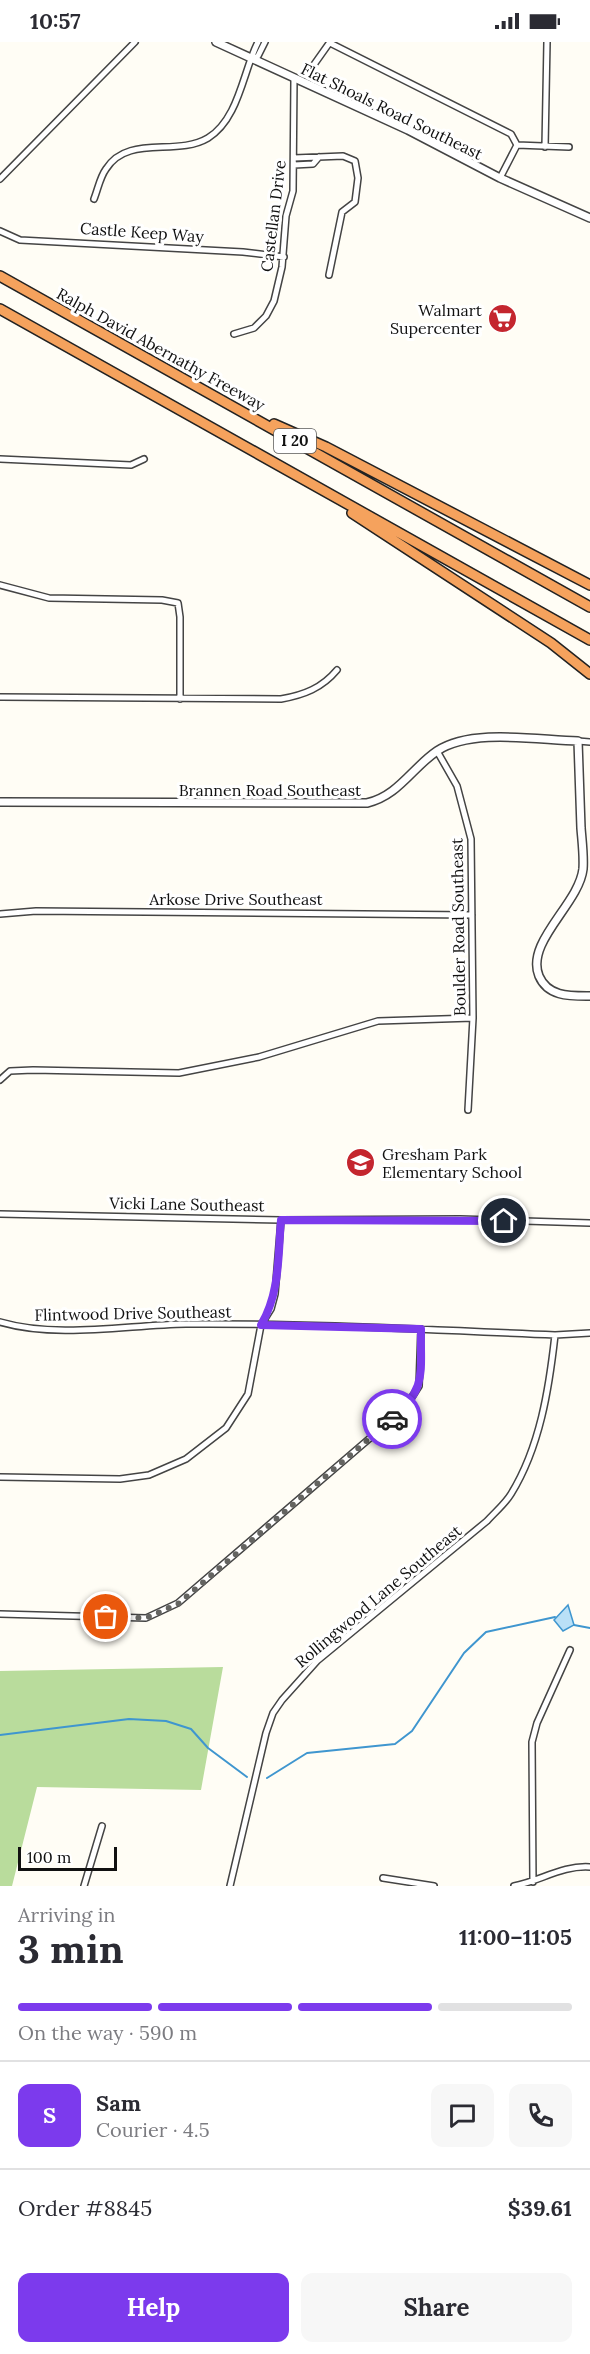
<!DOCTYPE html>
<meta charset="utf-8">
<style>
:root{--surface:#fff;--page:#f7f7f7;--text:#2b2b33;--muted:#7c7c81;--line:#e1e1e2;--accent:#7c3aed}
body{margin:0;font-family:Lora,serif;background:var(--page);color:var(--text);height:100vh;display:flex;flex-direction:column;font-size:22px;white-space:nowrap}
*{box-sizing:border-box;margin:0}
p{font-size:20px;color:var(--muted)}
.icon{flex:none;width:33px;height:33px;fill:none;stroke:currentColor;stroke-width:2;stroke-linecap:round;stroke-linejoin:round}
.map{position:relative;height:1844px;overflow:hidden}
.details{display:flex;flex-direction:column;background:var(--surface);flex:1}
.details>*{flex:none}
.scale{position:absolute;left:18px;bottom:15px;width:99px;box-sizing:border-box;padding-left:6px;border:3px solid #111;border-top:0;font-size:16px;line-height:21px;white-space:nowrap;color:#111;-webkit-text-stroke:4px #fff;paint-order:stroke}
.pin{position:absolute;display:grid;place-items:center;width:51px;height:51px;color:#fff;margin:-26px;border:3px solid #fff;border-radius:50%;box-shadow:0 2px 6px #0007}
.courier{position:absolute;display:grid;place-items:center;width:60px;height:60px;margin:-30px;border:4px solid #7c3aed;border-radius:50%;background:#fff;color:#222;box-shadow:0 2px 8px #0007}
.head em{font-style:normal;font-weight:800}
.head div{display:flex;flex-direction:column-reverse}
.head{display:flex;align-items:center;justify-content:space-between;height:102px;padding:0 18px}
h1{font-size:39px;font-weight:800;line-height:45px}
.bar{display:grid;grid-template-columns:repeat(4,1fr);gap:9px 6px;align-content:center;height:72px;padding:0 18px}
.bar i{height:8px;border-radius:4px;background:var(--line)}
.bar .on{background:var(--accent)}
.bar p{grid-column:span 4}
.line{display:flex;align-items:center;gap:15px;padding:0 18px;border-top:2px solid var(--line)}
.line div{flex:1}
.round{display:grid;place-items:center;flex:none;width:63px;height:63px;border-radius:12px;background:var(--page)}
.button{display:flex;gap:12px;margin-top:auto;padding:12px 18px}
.button a{flex:1;height:69px;border-radius:12px;background:var(--accent);color:#fff;font-size:24px;font-weight:800;line-height:69px;text-align:center}
.button a+a{background:var(--page);color:var(--text)}
.status{display:flex;justify-content:space-between;align-items:center;height:42px;padding:0 30px;background:var(--surface);direction:ltr}
.status svg{height:16px;fill:currentColor}
.map>svg:first-child{display:block}
</style>
<div class="status"><b>10:57</b><svg viewBox="0 0 49 12"><path d="M0 12V9h3v3zM5 12V6h3v6zM10 12V3h3v9zM15 12V0h3v12zM26 1h20v11H26zM47 4h2v5h-2z"/></svg></div>
<div class="map">
<svg width="590" height="1844" viewBox="0 0 590 1844">
<rect width="100%" height="100%" fill="#fffdf5"/>
<path fill="#b9dc9c" d="M223,1625L201,1748L37,1745L12,1844H0V1629Z"/>
<path fill="#b9e0f7" stroke="#3f96cf" stroke-width="1.5" d="M568,1563L574,1583L563,1589L554,1578Z"/>
<g fill="none" stroke-linecap="round" stroke-linejoin="round">
<path stroke="#3f96cf" stroke-width="2" d="M574,1583L590,1586
M0,1693L129,1677L166,1679L191,1687L208,1706L247,1735
M267,1736L307,1711L395,1702L412,1689L464,1611L486,1590L555,1575"/>
<defs>
<path id="minor" d="M330,1L511,92L517,103
M252,18L258,14L265,0
M313,24L330,0
M545,105L547,0
M294,116L343,114L355,119L358,136L355,160L342,170L329,233
M294,123L313,122L319,115
M500,136L517,103L569,105
M0,137L135,0
M94,157C98,147 100,135 106,127C128,92 176,115 208,96C239,77 243,29 258,0
M0,189L20,198L243,210L284,215
M234,292L254,286L266,274L274,259L282,225L286,174L293,149L294,37
M0,417L131,423L144,417
M0,543L49,556L162,558L178,561L180,575V657
M0,655L281,657C304,653 322,646 337,628
M578,699L590,700
M437,709L457,744L471,797L473,976L468,1068
M0,872L36,869L472,873
M0,1038L10,1029L33,1028L179,1031L259,1015L378,979L473,976
M0,1172L281,1178L460,1177L590,1181
M0,1280C59,1297 126,1283 186,1282C309,1281 433,1288 555,1293L590,1291
M0,1435L120,1437L149,1433L186,1417L226,1386L248,1352L261,1283L271,1267L275,1252L281,1178
M0,1572L146,1576L178,1561L405,1366L419,1344L421,1287
M383,1836L434,1844
M533,1840L532,1700L537,1681L570,1608
M84,1844L102,1784
M230,1844L266,1691L273,1671L282,1658L317,1619L487,1479C495,1470 505,1462 511,1452C540,1405 549,1347 555,1293
M514,1844C540,1839 563,1823 590,1825"/>
<path id="tertiary" d="M216,0L408,88L500,136L590,176
M0,760L367,761C398,754 412,726 437,709C472,686 537,698 578,699C579,728 580,757 581,786C582,799 584,814 583,827C579,862 525,900 539,934C548,955 570,954 590,954"/>
<path id="motorway" d="M0,234L590,565
M0,267L590,598
M274,382L326,405L590,543
M352,471L551,601L590,632"/>
</defs>
<use href="#minor" stroke="#444" stroke-width="8"/>
<use href="#tertiary" stroke="#444" stroke-width="10"/>
<use href="#motorway" stroke="#222" stroke-width="12"/>
<use href="#minor" stroke="#fff" stroke-width="5"/>
<use href="#tertiary" stroke="#fff" stroke-width="7"/>
<use href="#motorway" stroke="#f5a25d" stroke-width="9"/>
</g>
<g fill="none" stroke-linecap="round" stroke-linejoin="round">
<path stroke="#646461" stroke-width="6" stroke-dasharray="0 10.8" d="M106,1575L146,1576L178,1562L392,1377"/>
<path stroke="#7c3aed" stroke-width="8" d="M392,1377C428,1346 420,1330 421,1287L261,1283C280,1251 278,1214 281,1178L504,1179"/>
</g>
<defs>
<symbol id="supermarket-disc" viewBox="-11 -11 22 22"><circle r="9.5" fill="#c4262e" stroke="#fff"/><path d="M-6-5.5h2.5l.6 2H6L4.5 2H-2.5L-4.4-4H-6ZM-1.5 3.2a1.3 1.3 0 1 0 .1 0ZM3 3.2a1.3 1.3 0 1 0 .1 0Z" fill="#fff"/></symbol>
<symbol id="school-disc" viewBox="-11 -11 22 22"><circle r="9.5" fill="#c4262e" stroke="#fff"/><path d="M0-5L7-2L0 1L-7-2ZM-4 1L0 2.5L4 1V4Q0 6-4 4Z" fill="#fff"/></symbol>
</defs>
<g fill-rule="evenodd">
<use href="#supermarket-disc" x="486" y="260" width="33" height="33"/>
<use href="#school-disc" x="344" y="1104" width="33" height="33"/>
</g>
<g text-anchor="middle" stroke-width="6" stroke-linejoin="round" paint-order="stroke">
<rect fill="#fff" stroke="#585858" stroke-width="1.5" x="274" y="387" width="42" height="24" rx="4.5"/>
<g font-size="15" font-weight="bold" fill="#111">
<text x="295" y="404">I 20</text>
</g>
<g font-size="16" fill="#111" stroke="#fff">
<text transform="translate(392 69) rotate(26)" y="6">Flat Shoals Road Southeast</text>
<text transform="translate(273 174) rotate(-83)" y="6">Castellan Drive</text>
<text transform="translate(142 190) rotate(4)" y="6">Castle Keep Way</text>
<text transform="translate(161 307) rotate(29)" y="6">Ralph David Abernathy Freeway</text>
<text x="270" y="754">Brannen Road Southeast</text>
<text x="236" y="863">Arkose Drive Southeast</text>
<text transform="translate(458 885) rotate(-91)" y="6">Boulder Road Southeast</text>
<text transform="translate(187 1162) rotate(1)" y="6">Vicki Lane Southeast</text>
<text transform="translate(133 1271) rotate(-1)" y="6">Flintwood Drive Southeast</text>
<text transform="translate(378 1554) rotate(-40)" y="6">Rollingwood Lane Southeast</text>
</g>
<g font-size="16" fill="#111" stroke="#fff" text-anchor="end">
<text x="482" y="274">Walmart<tspan x="482" dy="18">Supercenter</tspan></text>
<text x="382" y="1118" text-anchor="start">Gresham Park<tspan x="382" dy="18">Elementary School</tspan></text>
</g>
</g>
</svg>
<div class="scale">100 m</div>
<div class="pin" style="left:106px;top:1575px;background:#ea580c"><svg class="icon" aria-label="bag" viewBox="0 0 24 24"><path d="M5 8h14l-1 12H6zM9 8a3 3 0 0 1 6 0"/></svg></div>
<div class="pin" style="left:504px;top:1179px;background:#1f2937"><svg class="icon" aria-label="home" viewBox="0 0 24 24"><path d="M3 11l9-7 9 7M6 9v11h12V9"/></svg></div>
<div class="courier" style="left:392px;top:1377px"><svg class="icon" aria-label="car" viewBox="0 0 24 24"><path d="M5 17H2v-5l4-1 3-4h7l3 4 3 1v5h-3M9 17h6M6 11h13"/><circle cx="7" cy="17" r="2"/><circle cx="17" cy="17" r="2"/></svg></div>
</div>
<section class="details">
<div class="head"><div><h1>3 min</h1><p>Arriving in</p></div><em>11:00–11:05</em></div>
<div class="bar"><i class="on"></i><i class="on"></i><i class="on"></i><i></i><p>On the way · 590 m</p></div>
<div class="line" style="height:108px"><b class="round" style="background:var(--accent);color:#fff">S</b><div><b>Sam</b><p>Courier · 4.5</p></div><a class="round"><svg class="icon" aria-label="chat" viewBox="0 0 24 24"><path d="M4 5h16v11H9l-5 4z"/></svg></a><a class="round"><svg class="icon" aria-label="phone" viewBox="0 0 24 24"><path d="M5 4h4l2 5-3 2q2 4 5 5l2-3 5 2v4C11 20 4 13 5 4z"/></svg></a></div>
<div class="line" style="height:78px"><div>Order #8845</div><b>$39.61</b></div>
<div class="button"><a>Help</a><a>Share</a></div>
</section>
